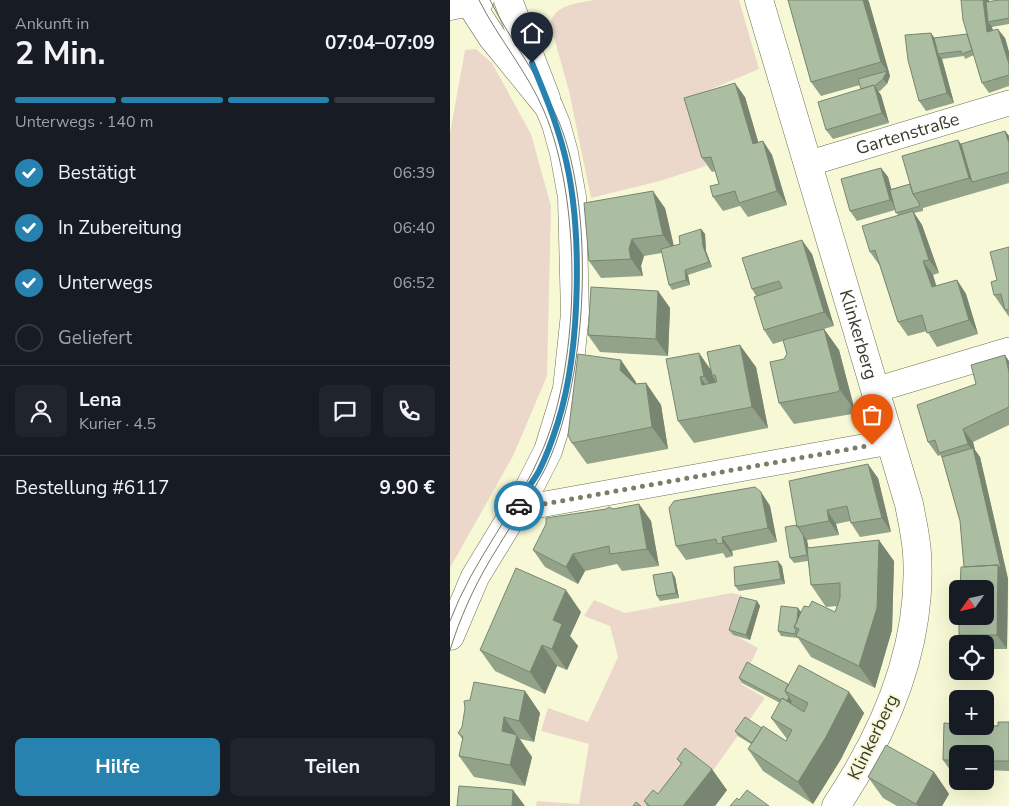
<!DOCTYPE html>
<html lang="de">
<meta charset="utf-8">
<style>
:root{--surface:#171b24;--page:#20242c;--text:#f1f3f6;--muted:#9ea1a6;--line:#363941;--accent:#2782af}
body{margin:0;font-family:"Nunito Sans",sans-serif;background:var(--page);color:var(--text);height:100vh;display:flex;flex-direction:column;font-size:19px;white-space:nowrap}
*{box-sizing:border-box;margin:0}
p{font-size:16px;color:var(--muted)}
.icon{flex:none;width:28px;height:28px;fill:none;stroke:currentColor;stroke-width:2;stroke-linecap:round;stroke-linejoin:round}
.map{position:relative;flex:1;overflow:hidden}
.side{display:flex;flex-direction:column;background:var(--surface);width:450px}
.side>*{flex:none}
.needle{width:32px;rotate:236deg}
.fabs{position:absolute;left:499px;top:580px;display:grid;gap:10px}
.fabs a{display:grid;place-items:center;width:45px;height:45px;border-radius:8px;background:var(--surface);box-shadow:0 5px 20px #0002;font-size:25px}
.pin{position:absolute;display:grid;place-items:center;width:42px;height:42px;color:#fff;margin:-51px -21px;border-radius:50% 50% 50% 0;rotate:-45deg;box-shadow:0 0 5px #0007}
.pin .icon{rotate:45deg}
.courier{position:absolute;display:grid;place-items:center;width:50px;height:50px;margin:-25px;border:4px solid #2782af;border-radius:50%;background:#fff;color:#222;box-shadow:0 1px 6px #0007}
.head em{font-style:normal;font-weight:700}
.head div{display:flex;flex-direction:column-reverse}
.head{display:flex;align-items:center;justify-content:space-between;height:85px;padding:0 15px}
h1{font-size:32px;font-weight:700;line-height:38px}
.bar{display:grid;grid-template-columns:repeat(4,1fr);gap:8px 5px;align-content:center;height:60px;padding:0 15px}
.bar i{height:6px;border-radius:4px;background:var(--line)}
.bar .selected{background:var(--accent)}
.bar p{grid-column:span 4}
.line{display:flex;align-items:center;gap:12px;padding:0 15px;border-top:1px solid var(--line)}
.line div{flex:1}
.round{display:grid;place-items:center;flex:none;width:52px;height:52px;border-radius:8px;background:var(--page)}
ol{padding:0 15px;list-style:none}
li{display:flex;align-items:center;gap:15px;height:55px}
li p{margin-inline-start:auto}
li .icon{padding:5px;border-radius:50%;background:var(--accent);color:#fff;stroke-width:4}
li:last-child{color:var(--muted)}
li i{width:28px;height:28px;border:2px solid var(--line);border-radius:50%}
.cta{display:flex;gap:10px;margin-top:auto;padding:10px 15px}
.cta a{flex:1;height:58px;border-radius:8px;background:var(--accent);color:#fff;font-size:20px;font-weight:700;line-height:58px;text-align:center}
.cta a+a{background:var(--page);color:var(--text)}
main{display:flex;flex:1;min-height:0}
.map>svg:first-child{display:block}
</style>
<main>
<section class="side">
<div class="head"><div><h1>2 Min.</h1><p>Ankunft in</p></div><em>07:04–07:09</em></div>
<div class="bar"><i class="selected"></i><i class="selected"></i><i class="selected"></i><i></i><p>Unterwegs · 140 m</p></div>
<ol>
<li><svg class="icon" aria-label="check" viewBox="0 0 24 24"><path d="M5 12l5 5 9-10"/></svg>Bestätigt<p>06:39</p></li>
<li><svg class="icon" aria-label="check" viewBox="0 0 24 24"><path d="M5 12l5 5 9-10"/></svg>In Zubereitung<p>06:40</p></li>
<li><svg class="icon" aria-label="check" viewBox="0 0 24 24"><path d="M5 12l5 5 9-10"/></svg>Unterwegs<p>06:52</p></li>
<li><i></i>Geliefert</li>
</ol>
<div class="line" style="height:90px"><a class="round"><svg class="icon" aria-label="person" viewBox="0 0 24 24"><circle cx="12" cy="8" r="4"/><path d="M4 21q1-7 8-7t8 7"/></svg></a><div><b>Lena</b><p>Kurier · 4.5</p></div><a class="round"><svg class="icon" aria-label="chat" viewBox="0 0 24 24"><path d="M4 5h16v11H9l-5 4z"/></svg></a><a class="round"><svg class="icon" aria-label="phone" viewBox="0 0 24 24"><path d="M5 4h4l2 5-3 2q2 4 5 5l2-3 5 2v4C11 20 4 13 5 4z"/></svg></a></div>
<div class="line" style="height:65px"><div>Bestellung #6117</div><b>9.90 €</b></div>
<div class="cta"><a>Hilfe</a><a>Teilen</a></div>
</section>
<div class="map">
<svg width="559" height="806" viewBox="0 0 559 806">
<rect width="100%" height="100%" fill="#f7f9d6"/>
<path fill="#ebd8ca" d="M143,0H289L309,69L235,100L256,166L210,181L141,198L119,91L100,23C106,4 126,4 143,0Z
M26,49L42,63L81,134L101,206L97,376L63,456L0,568V133L15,50Z
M281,593L292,595L281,633L308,648L291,684L315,698L259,776L230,806H86L87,801L129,804L139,744L91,731L98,708L138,722L168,657L160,626L134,616L144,600L175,613Z"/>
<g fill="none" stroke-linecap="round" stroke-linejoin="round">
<defs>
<g id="minor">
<path id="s1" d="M357,164L559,103"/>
<path d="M425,390L559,350"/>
<path d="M68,506L73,508L440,442"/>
</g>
<path id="tertiary" d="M58,0L96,98
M0,6L30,0"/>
<g id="secondary">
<path id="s2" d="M309,0L459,504C462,520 466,537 467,553C473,645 436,731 386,806"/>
<path d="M0,636L25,577L78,490L98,451L117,389L125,314L122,197L114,153L106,124L99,107L42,37L18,0"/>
</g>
</defs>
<use href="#minor" stroke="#6e7051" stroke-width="26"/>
<use href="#tertiary" stroke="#6e7051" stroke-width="29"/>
<use href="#secondary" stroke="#6e7051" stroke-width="29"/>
<use href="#minor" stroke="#fff" stroke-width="25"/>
<use href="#tertiary" stroke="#fff" stroke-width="28"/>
<use href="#secondary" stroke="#fff" stroke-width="28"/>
<path stroke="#797a65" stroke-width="1" d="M0,621C23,559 68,509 93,449C131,359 132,200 94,111C77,71 48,38 29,0
M0,650C10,618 23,589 40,560C57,531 77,503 93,473C138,386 146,212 109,122C91,78 61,42 40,0"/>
</g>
<path fill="#93a38a" d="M338,0H418L419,2L440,76L437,84L430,91H428L431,95L439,123L383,139L376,130L411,89L410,85L371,96L361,82Z
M559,0V24L542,27L543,30L555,38L559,52V86L539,93L532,83L524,55L515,59L514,56L492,59L504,103L476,111L469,101L481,33L484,38L517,34L539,2Z
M295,97L308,142L313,141L322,155L337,205L298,217L290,206L273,211L263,197L269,184L265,171L262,172L252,158Z
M555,131L559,136V183L473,208V211L464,213L472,225L489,273L483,275L486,286L507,280L516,294L528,334L487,347L477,331L458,336L448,322L430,266L420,252L448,215L445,210L407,221L400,211L431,168L438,177L441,189L460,184L508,140L511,144Z
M215,208L224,246L230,244L251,229L255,234L256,251L262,267L238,275L240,285L222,290L219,285L212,253L194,256L191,266L193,276L151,278L139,261Z
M559,247V317L544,295L547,280Z
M362,254L384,326L374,329L389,350L405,411L402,414L344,424L329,403L334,359L337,354L333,341L323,344L314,330L306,296L302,289Z
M208,291L220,308L218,356L150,352L138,335Z
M249,353L261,370L306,367L318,428L244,443L228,421Z
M559,361V425L523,442L525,450L530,457L558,579L557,649H535V644H515L509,635L514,567L510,521L492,458L490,455L488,456L478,442L526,384Z
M186,382V384L196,383L211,405L218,449L137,464L122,443Z
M428,478L441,532L410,537L401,523L400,521L386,524L389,535L357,540L358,548L444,561L442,630L425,688L361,657L348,638L331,636L328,631L351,612L359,607L385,612L387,606L376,607L361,585L358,561L344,563L340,558L347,525Z
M311,492L320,506L327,542L282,551L283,556L276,558L273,553L236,560L226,546Z
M189,504L201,521L209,566L172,571L167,564L135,571L128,584L95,567L83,550L163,509Z
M332,566L335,584L289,591L285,586Z
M225,577L229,598L210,601L207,596Z
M307,601L310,606L300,640L283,635L279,630Z
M131,612L120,636L128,646L117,670L107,666L95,694L45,671L30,650Z
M289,678L399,692L414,713L391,759L363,804L313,771L298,749L301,744L288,736L285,731L312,728L336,741L337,739L321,718L330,703L292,683Z
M75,691L90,713L84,742L70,739L82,757L75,786L24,777L9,756L13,740L8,733Z
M559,722V771L535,770V754H508V770H500L493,760L548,726Z
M227,759L277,790L265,806H197L194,801L208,794L231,764Z
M484,772L499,794L492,806H447L433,798L418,777Z"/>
<path fill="#788571" d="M413,0H418L419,2L440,76L437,84L433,79L437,71L431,62Z
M533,0H539L542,21L538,22L542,27L544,42L537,32Z
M548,29L555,38L559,52V64Z
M481,33L488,43V54L492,59L504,103L497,93Z
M285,83L295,97L313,158L303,144Z
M424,85L431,95L439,123L432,113Z
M555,131L559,136V143Z
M508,140L518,154L522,182L529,192L519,178Z
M313,141L322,155L337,205L327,191Z
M431,168L438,177L447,209L440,200Z
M203,191L215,208L225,252L213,235Z
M463,211L472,225L489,273L479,260Z
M251,229L255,234L256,251L262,267L259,262L253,246Z
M182,239L194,256L191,266L193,276L181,259L179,249Z
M352,240L362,254L384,326L374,312Z
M473,261L483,275L491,301L482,287Z
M235,270L238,275L240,285L236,280Z
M507,280L516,294L528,334L519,320Z
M208,291L220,308L218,356L206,339Z
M374,329L389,350L405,411L390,390Z
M290,345L306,367L318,428L302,407Z
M249,353L264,375H262L265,380L269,398L254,376Z
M555,355L559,361V372Z
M171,360L186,382L185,392L170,370Z
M250,377L266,399L252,385Z
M196,383L211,405L218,449L202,427Z
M513,429L523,442L525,450L530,457L558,579L557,649L547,635L548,565L525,455L518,444Z
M418,464L428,478L441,532L432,518Z
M311,492L320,506L327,542L318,528Z
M189,504L201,521L209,566L197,549Z
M377,510L386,524L389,535L379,521Z
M353,535L357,540L361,560L357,555Z
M272,537L282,551L283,556L273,543Z
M429,540L444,561L442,630L425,688L409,666Z
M123,554L135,571L128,584L116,567Z
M328,561L332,566L335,584L331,579Z
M222,572L225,577L229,598L226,593Z
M116,590L131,612L120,636L128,646L117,670L102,649L103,620Z
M307,601L310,606L300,640L296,635Z
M348,608L352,613L349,629L346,628Z
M92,645L107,666L95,694L80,672Z
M75,691L90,713L84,742L69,721Z
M399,692L414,713L391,759L363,804L348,782Z
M339,697L342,702L339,708L336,703Z
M54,717L82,757L75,786L60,765L52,731Z
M262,769L277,790L265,806H233Z
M484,772L499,794L492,806H468L466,804Z
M63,790L75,806H62Z"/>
<path fill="#abbea1" stroke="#788571" d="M338,0H413L431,62L361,82Z
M511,0H533L537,32L548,29L559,64V75L532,83L513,20Z
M549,0H559V18L538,22L536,2Z
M481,33L497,93L469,101L458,60L455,35Z
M517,34L522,50L512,54L511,51L488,54L484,38Z
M437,71L433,79L426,85L424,86V85L411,89L408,79Z
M285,83L303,144L313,141L327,191L289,203L285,191L263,197L260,186L269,184L261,157L252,158L234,98Z
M424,85L432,113L376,130L368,102Z
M555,131L559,143V172L522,182L511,144Z
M508,140L519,178L463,194L452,156Z
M431,168L440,200L400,211L391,179Z
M460,184L463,194L469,203L470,206L446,213L440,190Z
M203,191L213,235L182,239L179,249L181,259L139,261L134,203Z
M463,211L479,260L473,261L482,287L507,280L519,320L477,333L472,315L448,322L425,250L420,252L412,226Z
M251,229L253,246L259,262L235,270L236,280L219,285L211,249L230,244L229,236Z
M352,240L374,312L314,330L304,297L332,288L329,281L302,289L292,258Z
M559,247V309L555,310L551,294L544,295L541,282L547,280L540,252Z
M141,287L208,291L206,339L138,335Z
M374,329L390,390L387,392L329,403L320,362L334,359L337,354L333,340Z
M290,345L302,407L228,421L216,359L249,353L254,376L250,377L252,385L267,382L265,375H262L257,352Z
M128,354L171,360L170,370L185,384L196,383L202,427L122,443L118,435Z
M555,355L559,372V407L513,429L518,444L489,453L485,440L478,442L467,405L526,384L521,365Z
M523,448L551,569L548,565L514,567L510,521L492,457Z
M418,464L432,518L401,523L397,506L377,510L379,521L347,527L339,481Z
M305,487L311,492L318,528L272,537L273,543L267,544L266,539L226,546L219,508L224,501Z
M189,504L197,549L160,554L159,546L123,554L116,567L83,550L96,524V518L156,509L159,507L163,509Z
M347,525L353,535L357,555L340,558L335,527Z
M429,540L427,608L409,666L346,636L349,629L344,627L354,606L359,607L362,601L385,612L390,598V583L361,585L357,548Z
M328,561L331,579L285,586L284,567Z
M548,565L547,635H509V616H535V589H510L511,567Z
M66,568L116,590L103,620L112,624L102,649L92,645L80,672L30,650Z
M222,572L226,593L207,596L203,575Z
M290,597L307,601L296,635L279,630Z
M331,606L348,608L347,622L344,627L346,630L345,634L328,631Z
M297,662L338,684L335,691L339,697L337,701L332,698L331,700L289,678Z
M349,665L399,692L376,737L348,782L298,749L313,726L336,741L342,730L321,718L332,698L354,712L358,703L335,691Z
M24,682L75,691L69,721L54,717L52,731L67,735L60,765L9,756L13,737L8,733L12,727L15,708L14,701L20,700Z
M295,717L312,728L302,743L285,731Z
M548,722H559V761H535V754H508V760H493L494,723L508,724V726H535V725L548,726Z
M436,745L484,772L466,804L418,777Z
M235,748L262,769L233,806H200L194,801L203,790L208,794L232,763L227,759Z
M9,786L63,790L62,806H7Z
M297,790L319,806H280L287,798L289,800Z
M186,802L191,806H183Z"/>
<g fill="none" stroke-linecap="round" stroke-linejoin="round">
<path stroke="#7c7d68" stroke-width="5" stroke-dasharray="0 9" d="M69,506L72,508L422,445"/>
<path stroke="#2782af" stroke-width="6" d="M69,506C71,496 83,482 89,471C97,455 103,438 108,422C131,348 133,226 114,152C106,121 94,92 82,63"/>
</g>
<g text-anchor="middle" stroke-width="4" stroke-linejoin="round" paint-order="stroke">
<g font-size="18" fill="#3a3a2d" stroke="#f7f9d6">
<text dy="6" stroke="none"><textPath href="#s1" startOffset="105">Gartenstraße</textPath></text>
<text dy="6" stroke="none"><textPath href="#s2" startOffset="349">Klinkerberg</textPath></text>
<text transform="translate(423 737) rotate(-64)" y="6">Klinkerberg</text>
</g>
</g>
</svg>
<div class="fabs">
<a><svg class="needle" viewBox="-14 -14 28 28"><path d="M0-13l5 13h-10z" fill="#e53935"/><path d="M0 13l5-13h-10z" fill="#9ea1a6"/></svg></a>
<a><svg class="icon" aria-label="locate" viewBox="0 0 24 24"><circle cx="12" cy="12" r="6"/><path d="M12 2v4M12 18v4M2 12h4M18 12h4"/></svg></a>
<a>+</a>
<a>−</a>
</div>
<div class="pin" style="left:422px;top:445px;background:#ea580c"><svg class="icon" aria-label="bag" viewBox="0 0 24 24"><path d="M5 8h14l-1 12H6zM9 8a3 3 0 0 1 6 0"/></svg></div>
<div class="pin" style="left:82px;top:63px;background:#1f2937"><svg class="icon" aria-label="home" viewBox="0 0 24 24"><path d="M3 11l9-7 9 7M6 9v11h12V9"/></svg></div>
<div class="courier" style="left:69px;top:506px"><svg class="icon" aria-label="car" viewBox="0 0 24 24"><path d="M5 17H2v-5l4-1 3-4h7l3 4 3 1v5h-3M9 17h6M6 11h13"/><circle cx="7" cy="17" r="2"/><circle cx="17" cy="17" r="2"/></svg></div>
</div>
</main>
